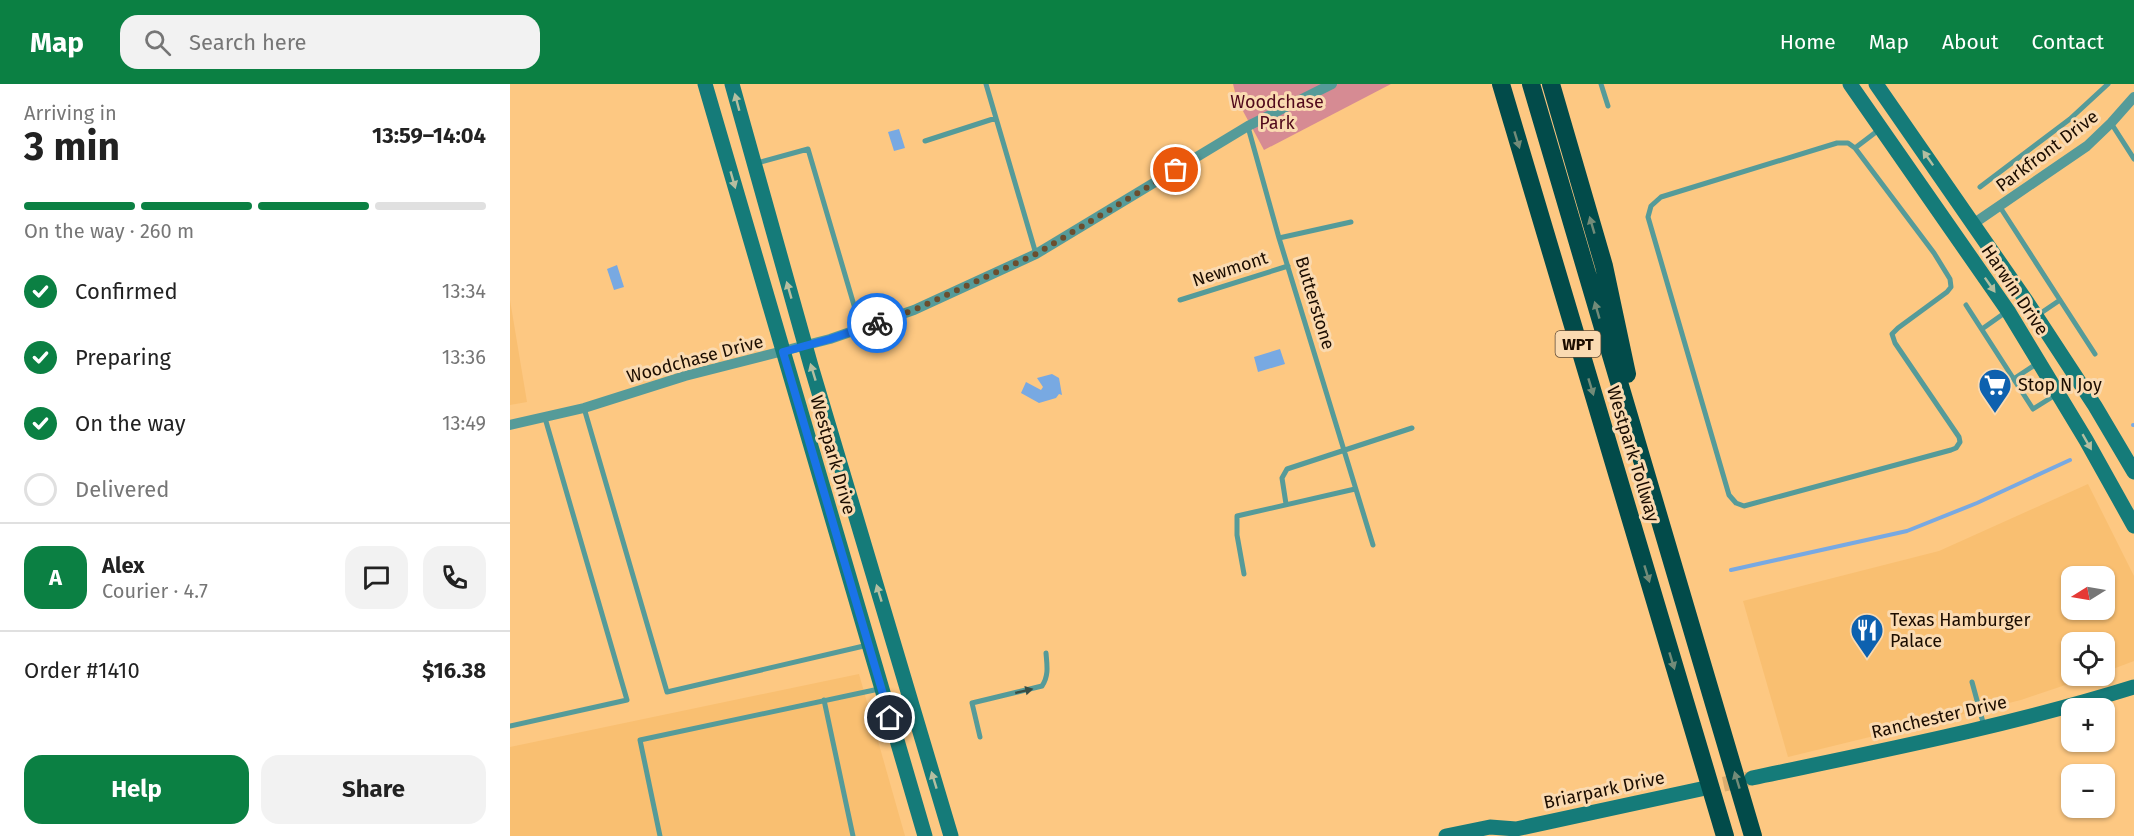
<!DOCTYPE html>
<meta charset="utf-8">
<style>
:root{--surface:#fff;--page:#f2f2f2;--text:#222;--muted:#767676;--line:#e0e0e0;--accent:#0b8043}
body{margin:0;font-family:"Fira Sans",sans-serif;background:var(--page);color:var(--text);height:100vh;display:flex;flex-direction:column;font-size:22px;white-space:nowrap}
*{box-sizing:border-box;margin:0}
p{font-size:20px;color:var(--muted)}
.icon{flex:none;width:33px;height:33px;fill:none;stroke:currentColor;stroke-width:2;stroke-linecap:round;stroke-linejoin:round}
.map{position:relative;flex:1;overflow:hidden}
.sheet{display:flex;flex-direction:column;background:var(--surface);width:510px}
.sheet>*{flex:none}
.needle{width:39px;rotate:259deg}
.buttons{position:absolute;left:1551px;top:482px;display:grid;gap:12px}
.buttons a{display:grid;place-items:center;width:54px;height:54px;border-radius:12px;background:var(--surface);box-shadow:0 2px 4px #0004;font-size:30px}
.pin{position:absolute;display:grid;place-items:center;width:51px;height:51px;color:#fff;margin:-26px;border:3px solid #fff;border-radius:50%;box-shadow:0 2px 6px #0007}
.courier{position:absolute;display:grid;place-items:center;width:60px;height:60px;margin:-30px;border:4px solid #1a73e8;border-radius:50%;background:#fff;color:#222;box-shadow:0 2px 8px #0007}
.head em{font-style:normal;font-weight:700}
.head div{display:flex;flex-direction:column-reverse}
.head{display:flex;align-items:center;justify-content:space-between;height:102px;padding:0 24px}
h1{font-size:39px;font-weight:700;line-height:45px}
.bar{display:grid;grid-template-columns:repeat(4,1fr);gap:9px 6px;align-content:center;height:72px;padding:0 24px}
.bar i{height:8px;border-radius:4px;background:var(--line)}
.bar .on{background:var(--accent)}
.bar p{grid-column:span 4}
.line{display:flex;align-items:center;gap:15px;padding:0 24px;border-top:2px solid var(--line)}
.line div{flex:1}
.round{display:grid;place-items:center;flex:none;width:63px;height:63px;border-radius:18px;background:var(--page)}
ol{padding:0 24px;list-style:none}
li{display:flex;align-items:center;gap:18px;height:66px}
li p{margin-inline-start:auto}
li .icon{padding:6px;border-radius:50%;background:var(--accent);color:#fff;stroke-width:4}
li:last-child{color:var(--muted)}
li i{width:33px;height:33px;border:3px solid var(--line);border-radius:50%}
.button{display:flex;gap:12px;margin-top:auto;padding:12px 24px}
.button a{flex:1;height:69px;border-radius:18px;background:var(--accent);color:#fff;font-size:24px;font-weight:700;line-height:69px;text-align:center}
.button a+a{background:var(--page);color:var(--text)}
header{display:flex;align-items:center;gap:36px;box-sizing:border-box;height:84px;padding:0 30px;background:var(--accent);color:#fff}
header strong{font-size:28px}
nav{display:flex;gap:33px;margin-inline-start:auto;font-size:21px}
.search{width:420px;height:54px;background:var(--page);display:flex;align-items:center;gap:15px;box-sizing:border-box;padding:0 21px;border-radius:18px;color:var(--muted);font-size:22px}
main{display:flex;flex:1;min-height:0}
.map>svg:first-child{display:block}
</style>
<header>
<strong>Map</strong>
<div class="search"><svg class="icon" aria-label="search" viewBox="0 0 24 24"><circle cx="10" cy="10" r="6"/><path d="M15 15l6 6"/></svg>Search here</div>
<nav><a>Home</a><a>Map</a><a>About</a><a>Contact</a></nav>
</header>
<main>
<section class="sheet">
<div class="head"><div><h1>3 min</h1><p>Arriving in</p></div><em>13:59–14:04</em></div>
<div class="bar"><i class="on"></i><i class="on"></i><i class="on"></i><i></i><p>On the way · 260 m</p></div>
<ol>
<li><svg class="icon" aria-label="check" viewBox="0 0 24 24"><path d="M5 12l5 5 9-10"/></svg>Confirmed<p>13:34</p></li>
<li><svg class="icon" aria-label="check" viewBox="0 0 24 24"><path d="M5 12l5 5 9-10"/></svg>Preparing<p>13:36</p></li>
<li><svg class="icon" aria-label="check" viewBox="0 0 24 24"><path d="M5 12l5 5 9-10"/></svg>On the way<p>13:49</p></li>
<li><i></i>Delivered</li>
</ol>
<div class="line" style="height:108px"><b class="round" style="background:var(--accent);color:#fff">A</b><div><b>Alex</b><p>Courier · 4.7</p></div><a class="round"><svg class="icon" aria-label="chat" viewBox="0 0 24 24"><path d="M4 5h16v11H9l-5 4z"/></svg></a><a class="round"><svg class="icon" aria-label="phone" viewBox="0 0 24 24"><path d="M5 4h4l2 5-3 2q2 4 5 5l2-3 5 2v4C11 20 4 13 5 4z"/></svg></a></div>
<div class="line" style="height:78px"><div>Order #1410</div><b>$16.38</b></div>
<div class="button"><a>Help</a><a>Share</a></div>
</section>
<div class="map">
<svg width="1624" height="752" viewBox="0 0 1624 752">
<rect width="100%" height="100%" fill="#fdc882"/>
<path fill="#f9bf71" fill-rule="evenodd" d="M0,216L17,318L0,321Z
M1578,400L1624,492V577L1595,588L1594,558H1562V591H1585L1511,616L1278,673L1233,517L1429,467ZM1562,492H1594V525H1562Z
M349,590L395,752H0V663Z"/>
<path fill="#d68b93" d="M723,0H881L754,66L727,16Z"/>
<path fill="#78a9e2" d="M389,45L395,64L384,67L378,48Z
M107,181L114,203L104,206L97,185Z
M770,265L775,280L748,288L744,273Z
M542,290L549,294L552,311L549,310L546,314L529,319L511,309L516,298L531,306L533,303L527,294Z"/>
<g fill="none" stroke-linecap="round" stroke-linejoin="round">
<path stroke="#78a9e2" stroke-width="4" d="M1623,341H1624
M1221,486L1397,447L1467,419L1560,376"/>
<path stroke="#dbac6e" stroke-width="15" stroke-dasharray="15 8" stroke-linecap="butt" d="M1191,705L1238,695"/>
<path stroke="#559b99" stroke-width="5" d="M476,0L526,170
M1091,0L1098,22
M1601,39L1624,75
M738,43L769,154L863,461
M415,57L486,34
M1327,59H1338L1345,64L1424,169L1440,195L1441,203L1437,208L1388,244L1382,250L1385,259L1449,353L1450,358L1446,364L1441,366L1234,422L1226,419L1219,411L1138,133L1141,122L1151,113Z
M1345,64L1370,45
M247,79L298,65L351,245
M1470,103L1560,35L1598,0
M1490,123L1550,216
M769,154L841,138
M670,216L778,182
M1456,221L1523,325L1547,310
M1528,231L1550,216L1585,270
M1472,245L1496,228
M1505,294L1528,279
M74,324L157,608L358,561
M776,420L772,394L777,385L902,344
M734,490L727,451V432L845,405
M1462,598L1474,642
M314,616L343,752
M0,642L117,616L35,334
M470,653L462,619L532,602C539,592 537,581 536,569
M150,752L130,656L369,605"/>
<path stroke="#559b99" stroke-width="10" d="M1463,140L1577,62L1601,39L1624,13
M0,341L74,324L175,292L320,255L404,226L526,170L738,42L822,0"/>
<path stroke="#157b79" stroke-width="15" d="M195,0L415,752
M222,0L301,282L441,752
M1340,0L1498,227L1576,356L1624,442
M1366,0L1517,218L1585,322L1624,388
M1242,694C1370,667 1499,642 1624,603
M936,752L980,743L1006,745L1191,705"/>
<path stroke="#024b4a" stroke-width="18" d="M991,0L1215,752
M1021,0L1243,752
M1041,0L1094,182L1117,290"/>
</g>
<defs><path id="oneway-solid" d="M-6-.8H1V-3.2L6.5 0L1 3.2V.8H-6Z" transform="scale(1.5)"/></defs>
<g fill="#b5bea0">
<use href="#oneway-solid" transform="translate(227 18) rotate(-105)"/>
<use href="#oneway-solid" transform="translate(1418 74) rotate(-125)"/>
<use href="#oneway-solid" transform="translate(223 96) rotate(74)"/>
<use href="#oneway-solid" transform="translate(1480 201) rotate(55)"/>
<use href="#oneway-solid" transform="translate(279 206) rotate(-106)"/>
<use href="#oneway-solid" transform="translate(303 288) rotate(-107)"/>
<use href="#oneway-solid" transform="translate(1577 358) rotate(60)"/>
<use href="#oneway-solid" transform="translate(369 509) rotate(-107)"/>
<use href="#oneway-solid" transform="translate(424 696) rotate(-107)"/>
</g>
<g fill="#728b78">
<use href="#oneway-solid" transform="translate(1007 56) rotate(73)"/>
<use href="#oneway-solid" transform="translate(1082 141) rotate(-106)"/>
<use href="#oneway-solid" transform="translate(1087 226) rotate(-106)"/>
<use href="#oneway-solid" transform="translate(1081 303) rotate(73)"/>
<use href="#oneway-solid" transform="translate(1137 490) rotate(73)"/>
<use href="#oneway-solid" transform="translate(1162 577) rotate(73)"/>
<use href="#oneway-solid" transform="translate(1227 696) rotate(-107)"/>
</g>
<use fill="#364d45" href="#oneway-solid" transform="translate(514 607) rotate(-13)"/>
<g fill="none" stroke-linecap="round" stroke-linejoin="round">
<path stroke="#6b4e2e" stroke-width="6" stroke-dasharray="0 10.8" d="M367,239L404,226L526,170L666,86"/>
<path stroke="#1a73e8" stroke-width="8" d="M367,239L320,255L273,268L380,634"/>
</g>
<defs>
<symbol id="supermarket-pin" viewBox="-11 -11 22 30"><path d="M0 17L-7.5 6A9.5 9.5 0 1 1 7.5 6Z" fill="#0d61af" stroke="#fadab1"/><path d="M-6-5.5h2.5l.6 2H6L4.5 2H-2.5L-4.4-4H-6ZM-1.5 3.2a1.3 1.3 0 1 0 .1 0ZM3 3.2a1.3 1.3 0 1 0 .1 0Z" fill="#fff"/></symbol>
<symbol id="restaurant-pin" viewBox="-11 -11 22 30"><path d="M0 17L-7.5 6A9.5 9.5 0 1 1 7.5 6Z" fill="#0d61af" stroke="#fadab1"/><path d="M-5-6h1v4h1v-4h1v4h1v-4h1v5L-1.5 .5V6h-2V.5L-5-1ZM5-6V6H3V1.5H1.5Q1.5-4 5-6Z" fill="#fff"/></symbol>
</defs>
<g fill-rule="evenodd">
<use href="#supermarket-pin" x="1466" y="282" width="38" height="52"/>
<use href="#restaurant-pin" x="1338" y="527" width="38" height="52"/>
</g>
<g text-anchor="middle" stroke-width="6" stroke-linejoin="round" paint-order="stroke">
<rect fill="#fadab1" stroke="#5f4a35" stroke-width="1.5" x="1045.5" y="247" width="45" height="26" rx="4.5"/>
<g font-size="16" font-weight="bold" fill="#1c0d00">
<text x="1068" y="266">WPT</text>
</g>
<g font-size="18" fill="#51091c" stroke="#fadab1">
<text x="767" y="24">Woodchase<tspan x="767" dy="21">Park</tspan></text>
</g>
<g font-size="18" fill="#1c0d00" stroke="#fadab1">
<text transform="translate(1537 67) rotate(-37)" y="6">Parkfront Drive</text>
<text transform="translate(720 185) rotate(-18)" y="6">Newmont</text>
<text transform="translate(1505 206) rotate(56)" y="6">Harwin Drive</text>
<text transform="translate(805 219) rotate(73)" y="6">Butterstone</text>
<text transform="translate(185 275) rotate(-15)" y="6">Woodchase Drive</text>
<text transform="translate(1123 370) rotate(73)" y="6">Westpark Tollway</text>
<text transform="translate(323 371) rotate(74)" y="6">Westpark Drive</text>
<text transform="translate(1429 633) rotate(-13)" y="6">Ranchester Drive</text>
<text transform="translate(1094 706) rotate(-12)" y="6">Briarpark Drive</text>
</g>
<g font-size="18" fill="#1c0d00" stroke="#fadab1" text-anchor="start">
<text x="1508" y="307">Stop N Joy</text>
<text x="1380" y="542">Texas Hamburger<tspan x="1380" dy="21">Palace</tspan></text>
</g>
</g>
</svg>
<div class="buttons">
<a><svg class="needle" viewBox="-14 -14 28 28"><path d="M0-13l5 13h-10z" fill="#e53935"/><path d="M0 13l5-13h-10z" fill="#767676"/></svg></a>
<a><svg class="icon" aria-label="locate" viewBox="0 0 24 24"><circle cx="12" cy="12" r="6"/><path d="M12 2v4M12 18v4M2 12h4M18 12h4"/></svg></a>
<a>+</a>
<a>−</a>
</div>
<div class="pin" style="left:666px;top:86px;background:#ea580c"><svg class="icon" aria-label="bag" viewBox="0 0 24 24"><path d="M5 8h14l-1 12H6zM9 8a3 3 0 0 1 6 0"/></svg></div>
<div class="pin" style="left:380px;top:634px;background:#1f2937"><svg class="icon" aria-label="home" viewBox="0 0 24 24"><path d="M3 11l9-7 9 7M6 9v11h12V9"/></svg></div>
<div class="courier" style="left:367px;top:239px"><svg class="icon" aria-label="bike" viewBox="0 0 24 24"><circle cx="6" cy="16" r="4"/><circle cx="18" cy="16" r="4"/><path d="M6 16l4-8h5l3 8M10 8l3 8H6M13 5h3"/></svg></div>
</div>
</main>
